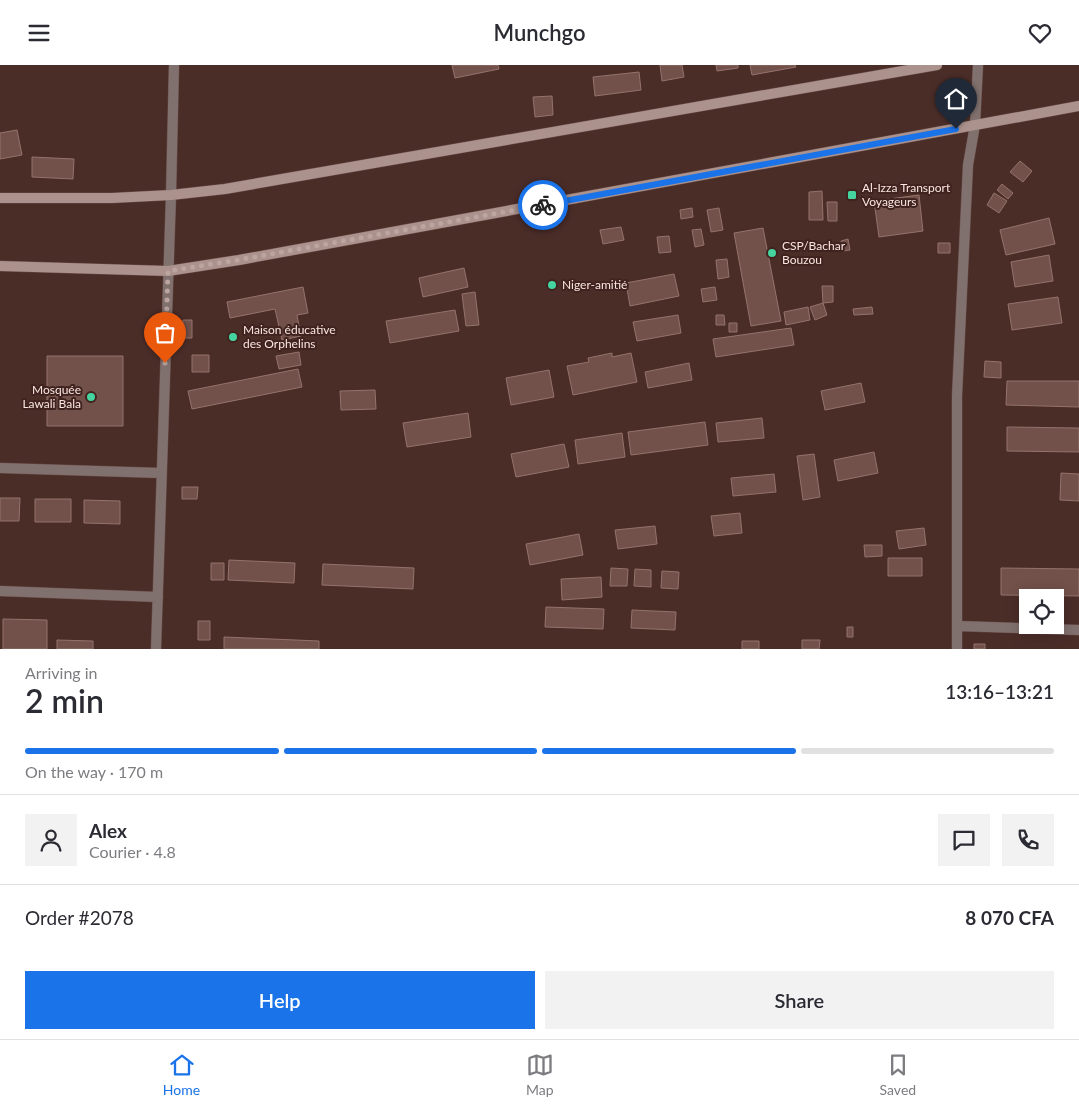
<!DOCTYPE html>
<meta charset="utf-8">
<style>
:root{--surface:#fff;--page:#f2f2f3;--text:#2b2b33;--muted:#7c7c81;--line:#e1e1e2;--accent:#1a73e8}
body{margin:0;font-family:Lato,sans-serif;background:var(--page);color:var(--text);height:100vh;display:flex;flex-direction:column;font-size:19px;white-space:nowrap}
*{box-sizing:border-box;margin:0}
p{font-size:16px;color:var(--muted)}
.icon{flex:none;width:28px;height:28px;fill:none;stroke:currentColor;stroke-width:2;stroke-linecap:round;stroke-linejoin:round}
.map{position:relative;height:584px;overflow:hidden}
.details{display:flex;flex-direction:column;background:var(--surface);flex:1}
.details>*{flex:none}
.controls{position:absolute;left:1019px;top:524px;display:grid;gap:10px}
.controls a{display:grid;place-items:center;width:45px;height:45px;border-radius:0px;background:var(--surface);box-shadow:0 2px 12px #0003;font-size:25px}
.pin{position:absolute;display:grid;place-items:center;width:42px;height:42px;color:#fff;margin:-51px -21px;border-radius:50% 50% 50% 0;rotate:-45deg;box-shadow:0 0 5px #0007}
.pin .icon{rotate:45deg}
.courier{position:absolute;display:grid;place-items:center;width:50px;height:50px;margin:-25px;border:4px solid #1a73e8;border-radius:50%;background:#fff;color:#222;box-shadow:0 1px 6px #0007}
.overview em{font-style:normal;font-weight:600}
.overview div{display:flex;flex-direction:column-reverse}
.overview{display:flex;align-items:center;justify-content:space-between;height:85px;padding:0 25px}
h1{font-size:32px;font-weight:600;line-height:38px}
.bar{display:grid;grid-template-columns:repeat(4,1fr);gap:8px 5px;align-content:center;height:60px;padding:0 25px}
.bar i{height:6px;border-radius:4px;background:var(--line)}
.bar .selected{background:var(--accent)}
.bar p{grid-column:span 4}
.line{display:flex;align-items:center;gap:12px;padding:0 25px;border-top:1px solid var(--line)}
.line div{flex:1}
.round{display:grid;place-items:center;flex:none;width:52px;height:52px;border-radius:0px;background:var(--page)}
.action{display:flex;gap:10px;margin-top:auto;padding:10px 25px}
.action a{flex:1;height:58px;border-radius:0px;background:var(--accent);color:#fff;font-size:20px;font-weight:600;line-height:58px;text-align:center}
.action a+a{background:var(--page);color:var(--text)}
header{display:flex;justify-content:space-between;align-items:center;height:65px;padding:0 25px;background:var(--surface);font-size:22px;font-weight:600}
.tab-bar{display:flex;justify-content:space-around;align-items:center;height:70px;border-top:1px solid var(--line);background:var(--surface);font-size:14px;color:var(--muted)}
.tab-bar a{display:grid;justify-items:center;gap:2px}
.tab-bar .selected{color:var(--accent)}
.map>svg:first-child{display:block}
</style>
<header><svg class="icon" aria-label="menu" viewBox="0 0 24 24"><path d="M4 6h16M4 12h16M4 18h16"/></svg>Munchgo<svg class="icon" aria-label="heart" viewBox="0 0 24 24"><path d="M12 20l-8-8c-3-5 5-10 8-4 3-6 11-1 8 4z"/></svg></header>
<div class="map">
<svg width="1079" height="584" viewBox="0 0 1079 584">
<rect width="100%" height="100%" fill="#4b2d28"/>
<path fill="#73514b" stroke="#95726c" d="M452,0H498L499,4L455,13Z
M660,0H682L684,12L662,16Z
M716,0H738V3L717,6Z
M750,0H795L796,2L752,10Z
M639,7L641,25L595,31L593,12Z
M552,31L553,50L535,52L533,32Z
M17,65L22,90L0,94V68Z
M32,92L74,94L73,114L32,112Z
M1020,96L1032,106L1023,117L1010,107Z
M1002,119L1013,128L1008,134L997,125Z
M822,126L823,155H809V127Z
M994,128L1007,136L999,148L987,140Z
M919,130L923,166L879,172L874,136Z
M827,137H837V156H828Z
M692,143L693,152L681,154L680,145Z
M719,143L723,165L711,167L707,145Z
M1049,153L1055,179L1006,190L1000,165Z
M621,162L624,175L603,179L600,165Z
M763,163L781,256L751,261L734,168Z
M701,164L704,180L695,182L692,165Z
M669,171L671,187L659,188L657,172Z
M848,174L850,185L843,186L841,176Z
M938,178H950V188H938Z
M1049,190L1053,216L1015,222L1011,197Z
M727,194L729,212L718,214L716,195Z
M464,203L468,222L423,232L419,213Z
M674,209L679,231L630,241L626,218Z
M822,221H833V237L823,238Z
M303,222L308,248L297,250L301,271L282,275L275,244L230,253L227,237Z
M715,222L717,235L703,237L701,224Z
M475,227L479,260L466,261L462,229Z
M1058,232L1062,258L1012,265L1008,239Z
M823,238L827,250L815,255L810,242Z
M808,242L810,255L786,260L784,247Z
M872,242L873,249L854,250L853,244Z
M455,245L459,266L390,278L386,256Z
M678,250L681,268L637,276L633,257Z
M716,250H724L725,260H716Z
M183,255H192V273H183Z
M729,258H737V267H729Z
M791,263L794,280L716,292L713,274Z
M299,287L301,300L279,304L276,291Z
M612,288V292L631,288L637,317L573,330L567,301L589,297L588,293Z
M192,290H209V307H192Z
M47,291H123V361H47Z
M985,296L1001,297V313L984,312Z
M689,298L692,315L648,323L645,307Z
M298,304L302,322L192,344L188,326Z
M549,305L554,332L511,340L506,313Z
M1007,316H1079V342L1006,340Z
M861,318L865,337L825,345L821,326Z
M375,325L376,344L341,345L340,326Z
M468,348L471,372L407,382L403,358Z
M762,353L764,373L718,377L716,358Z
M705,357L708,380L631,390L628,367Z
M1007,362L1079,363V387L1007,386Z
M622,368L625,392L578,399L575,375Z
M564,379L569,402L516,412L511,389Z
M874,387L878,408L838,416L834,395Z
M814,389L820,432L803,435L797,391Z
M1061,408L1079,409V436L1060,435Z
M774,409L776,427L733,431L731,413Z
M182,422H198L197,434H182Z
M0,433H20L19,456H0Z
M35,434H71V457H35Z
M84,435L120,436V459L84,458Z
M740,448L742,468L714,471L711,451Z
M655,461L657,479L618,484L615,465Z
M924,463L926,480L899,484L896,466Z
M579,469L583,490L530,500L526,479Z
M864,480H882V491L865,492Z
M888,493H922V511H888Z
M229,495L295,498L294,518L228,515Z
M211,498H224V515H211Z
M323,499L414,503L413,524L322,520Z
M611,503L628,504L627,521H610Z
M1001,503L1079,504V531L1001,530Z
M635,504L651,505V522L634,521Z
M662,506L679,507L678,524L661,523Z
M601,512L602,532L562,535L561,514Z
M546,542L604,544L603,564L545,562Z
M632,545L676,547L675,565L631,563Z
M3,554L47,555V584H3Z
M198,556H210V575H198Z
M847,562H853V572H847Z
M224,572L319,576V584H224Z
M57,575L93,576V584H57Z
M802,575H820L819,584H802Z
M742,576H759V584H742Z
M974,579H985V584H974Z"/>
<g fill="none" stroke-linecap="round" stroke-linejoin="round">
<defs>
<path id="street" d="M0,403L161,408
M0,526L158,532
M958,561L1079,565
M156,584L171,130L174,0
M957,584V331L968,100L975,60L978,0"/>
<path id="secondary" d="M0,133H112L171,130L225,124L937,0
M0,201L168,206L239,195L1079,41"/>
</defs>
<use href="#street" stroke="#674a46" stroke-width="11"/>
<use href="#secondary" stroke="#674a46" stroke-width="11"/>
<use href="#street" stroke="#81716e" stroke-width="10"/>
<use href="#secondary" stroke="#ab928d" stroke-width="10"/>
</g>
<g fill="none" stroke-linecap="round" stroke-linejoin="round">
<path stroke="#bca5a1" stroke-width="5" stroke-dasharray="0 9" d="M165,298L168,206L238,195L543,140"/>
<path stroke="#1a73e8" stroke-width="6" d="M543,140L956,64"/>
</g>
<g fill="#45d49f" stroke="#40231e" stroke-width="2">
<rect x="847" y="125" width="10" height="10" rx="2.5"/>
<circle cx="772" cy="188" r="5"/>
<circle cx="552" cy="220" r="5"/>
<circle cx="233" cy="272" r="5"/>
<circle cx="91" cy="332" r="5"/>
</g>
<g text-anchor="middle" stroke-width="4" stroke-linejoin="round" paint-order="stroke">
<g font-size="12" fill="#f9e5e2" stroke="#40231e" text-anchor="start">
<text x="862" y="127">Al-Izza Transport<tspan x="862" dy="14">Voyageurs</tspan></text>
<text x="782" y="185">CSP/Bachar<tspan x="782" dy="14">Bouzou</tspan></text>
<text x="562" y="224">Niger-amitié</text>
<text x="243" y="269">Maison éducative<tspan x="243" dy="14">des Orphelins</tspan></text>
<text x="81" y="329" text-anchor="end">Mosquée<tspan x="81" dy="14">Lawali Bala</tspan></text>
</g>
</g>
</svg>
<div class="controls">
<a><svg class="icon" aria-label="locate" viewBox="0 0 24 24"><circle cx="12" cy="12" r="6"/><path d="M12 2v4M12 18v4M2 12h4M18 12h4"/></svg></a>
</div>
<div class="pin" style="left:165px;top:298px;background:#ea580c"><svg class="icon" aria-label="bag" viewBox="0 0 24 24"><path d="M5 8h14l-1 12H6zM9 8a3 3 0 0 1 6 0"/></svg></div>
<div class="pin" style="left:956px;top:64px;background:#1f2937"><svg class="icon" aria-label="home" viewBox="0 0 24 24"><path d="M3 11l9-7 9 7M6 9v11h12V9"/></svg></div>
<div class="courier" style="left:543px;top:140px"><svg class="icon" aria-label="bike" viewBox="0 0 24 24"><circle cx="6" cy="16" r="4"/><circle cx="18" cy="16" r="4"/><path d="M6 16l4-8h5l3 8M10 8l3 8H6M13 5h3"/></svg></div>
</div>
<section class="details">
<div class="overview"><div><h1>2 min</h1><p>Arriving in</p></div><em>13:16–13:21</em></div>
<div class="bar"><i class="selected"></i><i class="selected"></i><i class="selected"></i><i></i><p>On the way · 170 m</p></div>
<div class="line" style="height:90px"><a class="round"><svg class="icon" aria-label="person" viewBox="0 0 24 24"><circle cx="12" cy="8" r="4"/><path d="M4 21q1-7 8-7t8 7"/></svg></a><div><b>Alex</b><p>Courier · 4.8</p></div><a class="round"><svg class="icon" aria-label="chat" viewBox="0 0 24 24"><path d="M4 5h16v11H9l-5 4z"/></svg></a><a class="round"><svg class="icon" aria-label="phone" viewBox="0 0 24 24"><path d="M5 4h4l2 5-3 2q2 4 5 5l2-3 5 2v4C11 20 4 13 5 4z"/></svg></a></div>
<div class="line" style="height:65px"><div>Order #2078</div><b>8 070 CFA</b></div>
<div class="action"><a>Help</a><a>Share</a></div>
</section>
<nav class="tab-bar">
<a class="selected"><svg class="icon" aria-label="home" viewBox="0 0 24 24"><path d="M3 11l9-7 9 7M6 9v11h12V9"/></svg>Home</a>
<a><svg class="icon" aria-label="map" viewBox="0 0 24 24"><path d="M3 6l6-2 6 2 6-2v14l-6 2-6-2-6 2zM9 4v14M15 6v14"/></svg>Map</a>
<a><svg class="icon" aria-label="saved" viewBox="0 0 24 24"><path d="M7 4h10v16l-5-4-5 4z"/></svg>Saved</a>
</nav>
